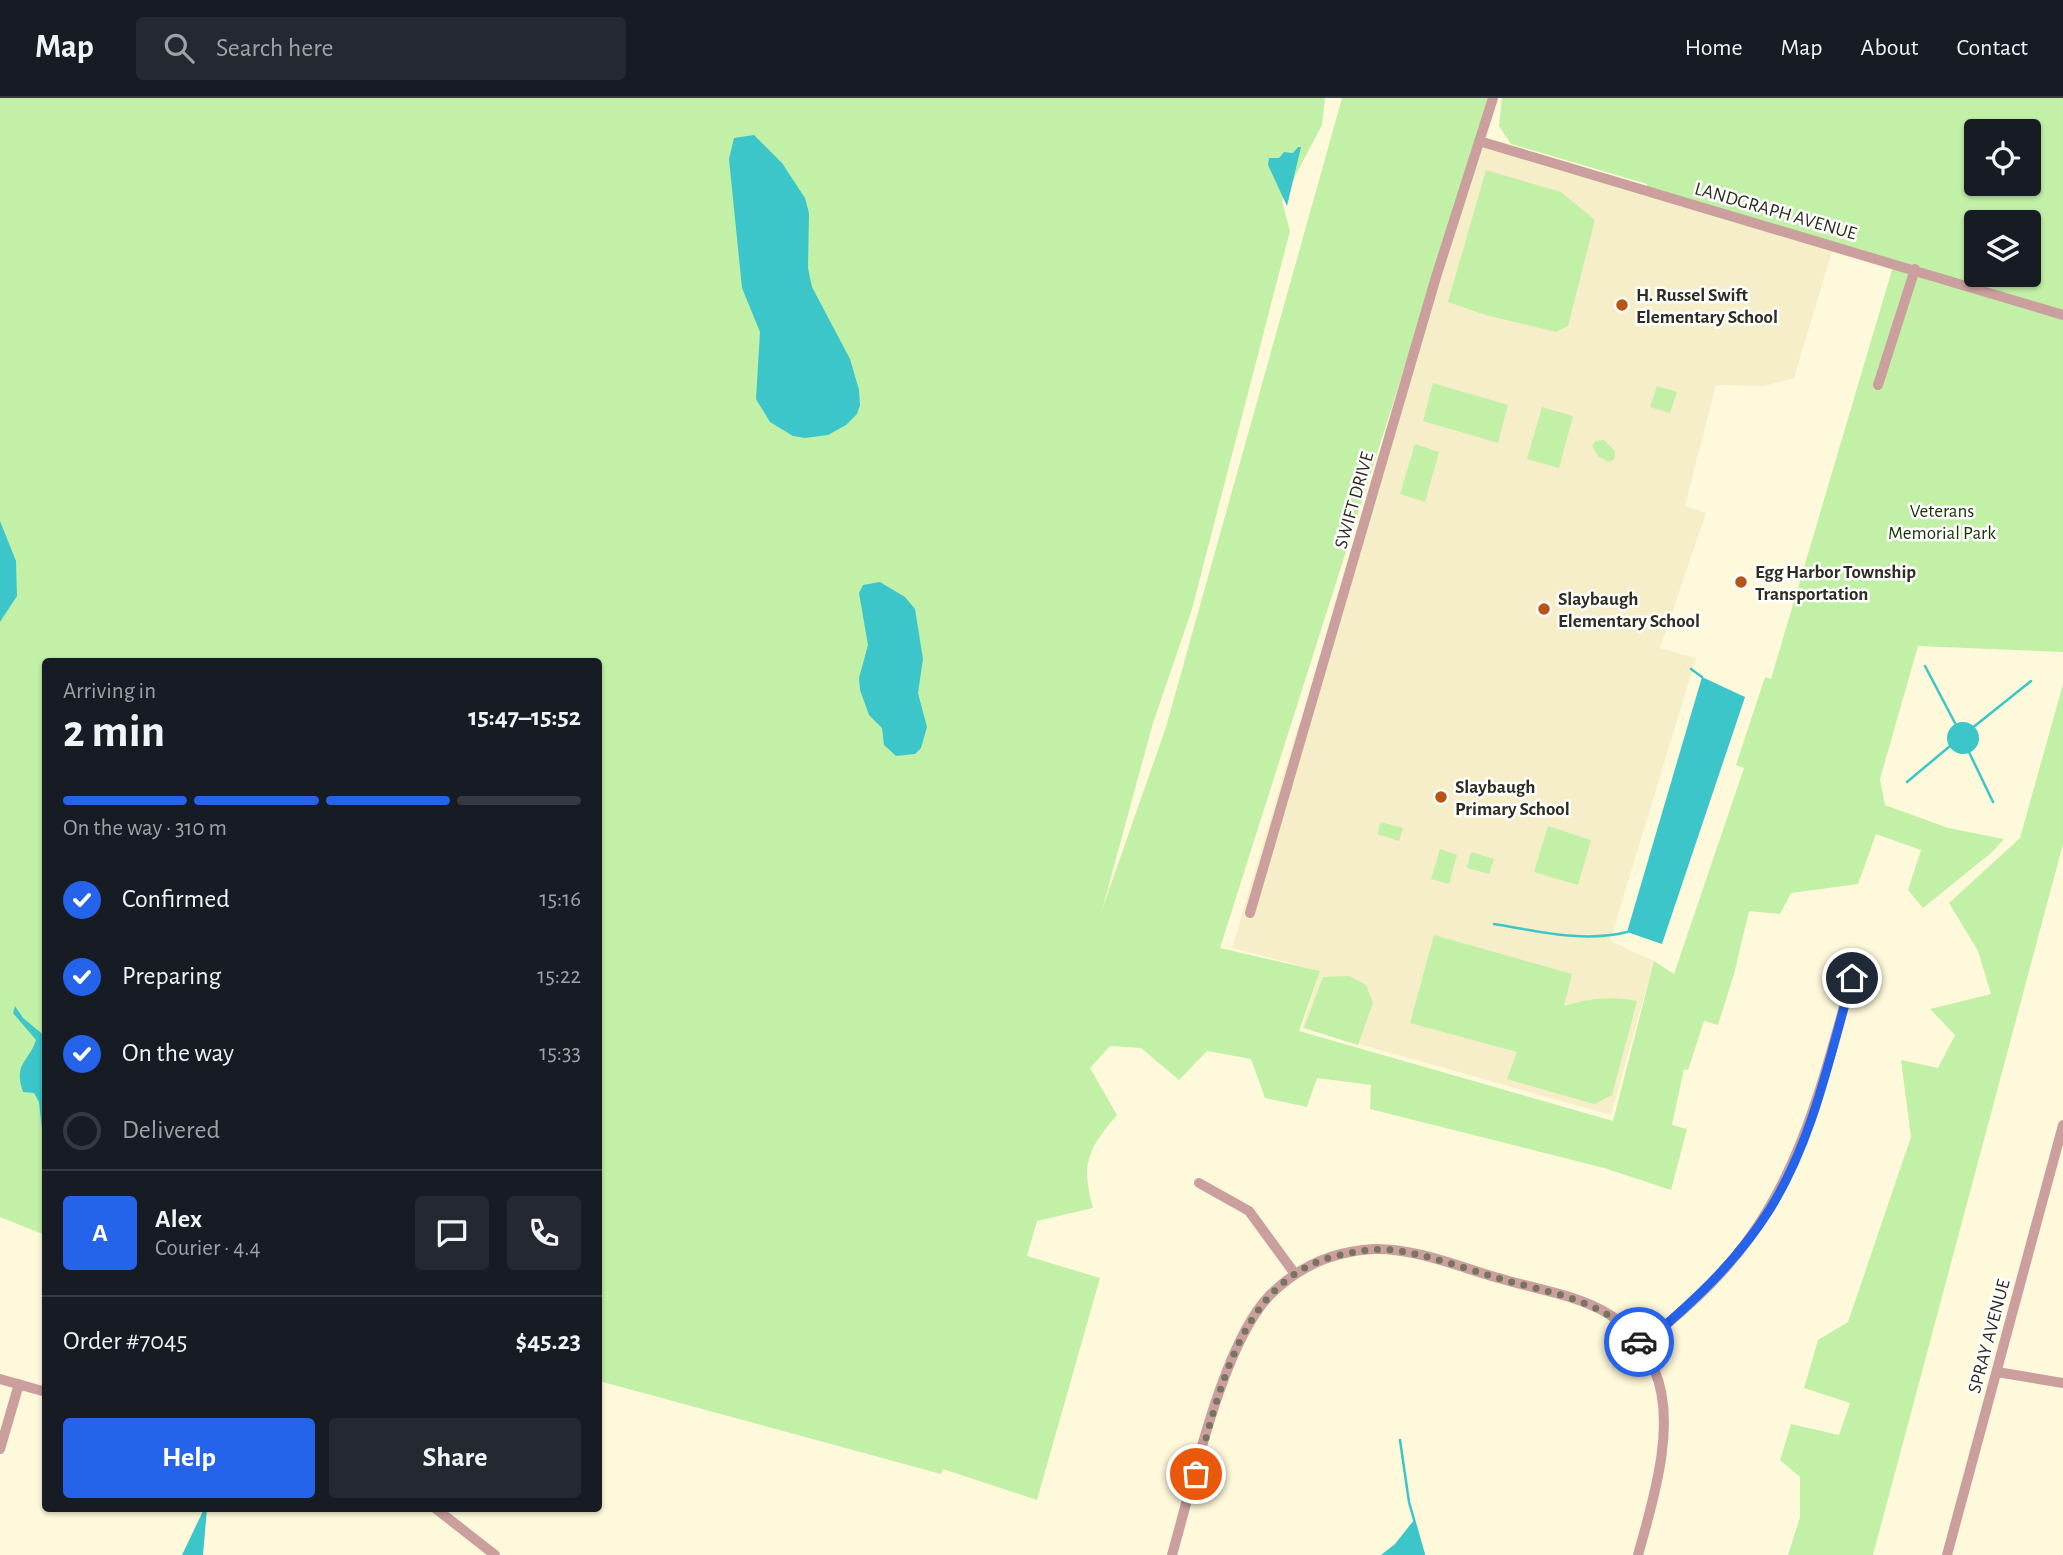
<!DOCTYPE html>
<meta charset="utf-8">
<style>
:root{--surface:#171b24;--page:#242831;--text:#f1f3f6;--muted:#9ea1a6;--line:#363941;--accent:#2563eb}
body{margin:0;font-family:"Alegreya Sans",sans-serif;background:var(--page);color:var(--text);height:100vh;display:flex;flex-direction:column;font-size:26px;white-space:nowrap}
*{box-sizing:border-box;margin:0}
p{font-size:23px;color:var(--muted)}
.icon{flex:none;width:38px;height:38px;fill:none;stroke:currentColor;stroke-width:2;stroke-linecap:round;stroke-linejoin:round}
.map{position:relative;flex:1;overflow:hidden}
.details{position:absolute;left:42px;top:560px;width:560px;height:854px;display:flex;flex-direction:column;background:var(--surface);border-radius:7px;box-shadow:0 2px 5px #0004}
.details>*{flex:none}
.tools{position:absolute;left:1964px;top:21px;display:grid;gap:14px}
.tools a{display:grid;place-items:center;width:77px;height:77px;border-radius:7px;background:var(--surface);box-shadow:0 2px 5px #0004;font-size:35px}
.pin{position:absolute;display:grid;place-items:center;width:60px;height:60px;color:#fff;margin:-30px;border:4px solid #fff;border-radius:50%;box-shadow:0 2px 7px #0007}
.courier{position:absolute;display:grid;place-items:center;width:70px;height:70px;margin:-35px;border:5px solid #2563eb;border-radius:50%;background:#fff;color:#222;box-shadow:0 2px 9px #0007}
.headline em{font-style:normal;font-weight:700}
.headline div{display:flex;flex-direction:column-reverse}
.headline{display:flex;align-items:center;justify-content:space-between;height:119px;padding:0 21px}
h1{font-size:46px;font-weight:700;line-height:52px}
.bar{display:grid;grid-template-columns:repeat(4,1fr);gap:10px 7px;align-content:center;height:84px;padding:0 21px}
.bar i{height:9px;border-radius:5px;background:var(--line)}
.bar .on{background:var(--accent)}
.bar p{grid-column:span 4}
.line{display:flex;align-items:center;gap:18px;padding:0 21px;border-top:2px solid var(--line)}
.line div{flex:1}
.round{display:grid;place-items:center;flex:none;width:74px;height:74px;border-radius:7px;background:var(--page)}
ol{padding:0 21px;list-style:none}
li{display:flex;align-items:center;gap:21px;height:77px}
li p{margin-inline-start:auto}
li .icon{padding:7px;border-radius:50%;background:var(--accent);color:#fff;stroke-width:4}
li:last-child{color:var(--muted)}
li i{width:38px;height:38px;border:4px solid var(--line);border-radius:50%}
.cta{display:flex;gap:14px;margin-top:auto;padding:14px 21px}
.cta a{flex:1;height:80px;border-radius:7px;background:var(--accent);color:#fff;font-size:28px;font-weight:700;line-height:80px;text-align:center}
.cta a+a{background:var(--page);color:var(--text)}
header{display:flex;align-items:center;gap:42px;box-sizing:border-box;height:98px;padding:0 35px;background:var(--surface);border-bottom:2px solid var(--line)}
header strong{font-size:33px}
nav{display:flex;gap:38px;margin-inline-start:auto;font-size:24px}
.search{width:490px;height:63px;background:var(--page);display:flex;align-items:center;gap:18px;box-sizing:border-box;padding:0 24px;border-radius:7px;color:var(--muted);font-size:26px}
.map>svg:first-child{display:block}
</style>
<header>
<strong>Map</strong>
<div class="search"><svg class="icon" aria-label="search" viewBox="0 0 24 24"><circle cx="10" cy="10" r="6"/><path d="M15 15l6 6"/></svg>Search here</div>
<nav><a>Home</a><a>Map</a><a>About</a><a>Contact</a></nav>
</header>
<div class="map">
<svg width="2063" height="1457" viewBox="0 0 2063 1457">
<rect width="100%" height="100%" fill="#fef9da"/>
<path fill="#f5eec9" d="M1479,43L1834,147L1794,280L1764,288L1716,287L1685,408L1706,415L1660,550L1696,560L1610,843L1654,863L1611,1017L1302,930L1320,873L1232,850L1295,638L1315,589Z"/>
<path fill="#c2f0a7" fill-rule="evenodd" d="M0,0H1325L1322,27L1282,103L1290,133L1192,511L1153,625L1102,812L1166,629L1342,0H1490L1220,850L1320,873L1299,933L1613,1023L1654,863L1674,876L1744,670L1736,667L1765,579L1771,581L1894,165L1646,92L1647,86L1511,46L1499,28L1502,0H2063V554L1918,548L1880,681L1885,707L1948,730L2004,741L1991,755L1923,810L1908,792L1921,752L1876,736L1858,786L1791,795L1780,816L1749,813L1734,876L1718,927L1704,923L1688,972L1684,971L1672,1027L1687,1031L1671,1092L1604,1070L1370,1011L1371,987L1317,980L1307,1009L1265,1000L1251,961L1207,953L1179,982L1141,950L1110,948L1090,970L1117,1017C1087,1052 1081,1066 1093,1110L1037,1123L1027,1158L1100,1180L1037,1402L943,1371L941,1376L599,1283L598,564H46L45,1137L0,1119ZM1976,33H2028V86H1976ZM1976,124H2028V177H1976Z
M1486,72L1561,94L1595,122L1568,228L1556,234L1486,217L1448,204Z
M1433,285L1508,307L1498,345L1423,323Z
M1657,288L1677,294L1670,315L1650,309Z
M1542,309L1573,318L1559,370L1527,361Z
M1604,342L1615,353L1614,362L1608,364L1598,358L1592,348L1595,343Z
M1415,346L1439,354L1425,404L1400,396Z
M2063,586V746L1873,1457H1788L1800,1419V1379L1780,1362L1791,1326L1839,1337L1850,1305L1804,1290L1818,1242L1848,1224L1911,1039L1901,962L1938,970L1955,937L1930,911L1991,896L1978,853L1949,805L2020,740Z
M1381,724L1403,730L1399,743L1377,736Z
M1548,728L1591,742L1578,787L1534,774Z
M1440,751L1457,757L1449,786L1431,781Z
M1471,754L1494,761L1489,776L1467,770Z
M1434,837L1572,876L1564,908C1591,900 1610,898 1637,903L1612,997L1594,1006L1507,981L1517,954L1410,925Z
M1349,878L1366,887L1373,905L1358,947L1304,930L1323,879Z"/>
<path fill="#3cc6c9" d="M754,37L782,65L805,100L809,115L808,170L812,189L850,261L859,292L860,307L857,316L846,327L828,337L805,340L793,338L770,324L756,301L760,234L742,190L729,61L734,40Z
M1298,49H1301L1287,108L1268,67L1269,60H1279L1284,54L1293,55Z
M0,423L16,463L17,498L0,524Z
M880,484L905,499L915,511L923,561L918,595L927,629L921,650L915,656L896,658L884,647L882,630L869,617L860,592L859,580L868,547L859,495L863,487Z
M1702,579L1745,599L1662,846L1627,834Z
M1947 640a16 16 0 1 1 32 0a16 16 0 1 1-32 0Z
M15,908L23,920L45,938V1059L39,1004L34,995L23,994C13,965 29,964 36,942L13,915Z
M204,1411H207L203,1457H182Z
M1414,1422L1424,1457H1381L1395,1446Z"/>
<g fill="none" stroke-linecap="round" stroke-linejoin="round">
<path stroke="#3cc6c9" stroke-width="2.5" d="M1925,568L1956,627
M1691,571L1702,579
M1971,631L2031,583
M1968,652L1993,704
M1907,684L1950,648
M1494,826C1538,833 1583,845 1627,834
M1400,1342L1409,1404L1424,1457"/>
<path stroke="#ca9f9d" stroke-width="10" d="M1479,43L2063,217
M1878,287L1915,171
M1250,815L1436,179L1493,0
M1199,1085L1249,1113L1295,1176
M1642,1247C1672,1222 1702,1197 1728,1167C1800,1085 1823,982 1852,880
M1997,1274L2063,1285
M0,1281L46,1294
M0,1351L19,1286
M435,1410L495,1457
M1172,1457C1192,1388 1222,1246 1270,1197C1298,1169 1334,1153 1374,1151C1416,1150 1462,1170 1502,1181C1536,1191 1577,1197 1607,1215C1629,1228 1644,1248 1654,1271C1678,1324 1653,1403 1638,1457
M1947,1457L2063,1027"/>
</g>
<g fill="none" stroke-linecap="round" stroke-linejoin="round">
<path stroke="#777462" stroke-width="7" stroke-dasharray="0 12.6" d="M1196,1376C1220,1293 1241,1178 1340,1157C1358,1153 1375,1150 1393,1152C1430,1157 1466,1171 1501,1181C1550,1195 1606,1202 1639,1244"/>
<path stroke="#2563eb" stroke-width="9" d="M1639,1244L1642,1247C1690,1207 1736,1165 1770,1111C1813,1042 1830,958 1852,880"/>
</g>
<g fill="#b65515" stroke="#fff" stroke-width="2.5">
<circle cx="1622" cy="207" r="7"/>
<circle cx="1741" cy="484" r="7"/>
<circle cx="1544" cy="511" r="7"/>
<circle cx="1441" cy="699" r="7"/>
</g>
<g text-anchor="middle" stroke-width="5" stroke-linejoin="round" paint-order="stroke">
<g font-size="19" fill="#2f2d21" stroke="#fff">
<text transform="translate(1776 112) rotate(16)" y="7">LANDGRAPH AVENUE</text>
<text transform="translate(1353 402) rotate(-74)" y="7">SWIFT DRIVE</text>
<text transform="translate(1988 1238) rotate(-75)" y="7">SPRAY AVENUE</text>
</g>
<g font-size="19" font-weight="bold" fill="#2f2d21" stroke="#fff" text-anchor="start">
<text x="1636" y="203">H. Russel Swift<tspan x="1636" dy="22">Elementary School</tspan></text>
<text x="1755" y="480">Egg Harbor Township<tspan x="1755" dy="22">Transportation</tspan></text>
<text x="1558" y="507">Slaybaugh<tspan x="1558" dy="22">Elementary School</tspan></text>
<text x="1455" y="695">Slaybaugh<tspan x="1455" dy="22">Primary School</tspan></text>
</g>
<g font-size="19" fill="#163300" stroke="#fff">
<text x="1942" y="419">Veterans<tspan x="1942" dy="22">Memorial Park</tspan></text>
</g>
</g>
</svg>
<div class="tools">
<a><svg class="icon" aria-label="locate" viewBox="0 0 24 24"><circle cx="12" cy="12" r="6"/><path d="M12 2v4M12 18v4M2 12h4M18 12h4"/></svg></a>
<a><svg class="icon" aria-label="layers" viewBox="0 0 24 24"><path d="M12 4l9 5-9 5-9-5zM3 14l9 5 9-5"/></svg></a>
</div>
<div class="pin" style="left:1196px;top:1376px;background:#ea580c"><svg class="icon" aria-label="bag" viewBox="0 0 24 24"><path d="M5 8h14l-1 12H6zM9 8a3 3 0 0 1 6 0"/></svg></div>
<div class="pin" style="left:1852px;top:880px;background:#1f2937"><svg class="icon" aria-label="home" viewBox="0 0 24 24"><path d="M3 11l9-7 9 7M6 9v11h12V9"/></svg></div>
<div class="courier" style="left:1639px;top:1244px"><svg class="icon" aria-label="car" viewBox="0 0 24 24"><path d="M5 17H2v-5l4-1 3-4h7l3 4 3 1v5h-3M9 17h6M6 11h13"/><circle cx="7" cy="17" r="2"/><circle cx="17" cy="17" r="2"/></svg></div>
<section class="details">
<div class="headline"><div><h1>2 min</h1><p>Arriving in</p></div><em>15:47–15:52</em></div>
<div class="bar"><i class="on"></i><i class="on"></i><i class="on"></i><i></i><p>On the way · 310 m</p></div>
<ol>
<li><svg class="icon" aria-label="check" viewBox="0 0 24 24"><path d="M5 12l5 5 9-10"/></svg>Confirmed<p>15:16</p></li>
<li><svg class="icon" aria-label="check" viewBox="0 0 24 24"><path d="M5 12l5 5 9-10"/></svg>Preparing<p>15:22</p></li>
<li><svg class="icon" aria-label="check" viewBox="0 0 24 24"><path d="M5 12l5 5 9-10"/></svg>On the way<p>15:33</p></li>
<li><i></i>Delivered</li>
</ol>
<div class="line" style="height:126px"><b class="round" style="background:var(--accent);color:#fff">A</b><div><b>Alex</b><p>Courier · 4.4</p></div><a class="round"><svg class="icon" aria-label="chat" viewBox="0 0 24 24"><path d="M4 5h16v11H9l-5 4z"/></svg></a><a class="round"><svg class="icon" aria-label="phone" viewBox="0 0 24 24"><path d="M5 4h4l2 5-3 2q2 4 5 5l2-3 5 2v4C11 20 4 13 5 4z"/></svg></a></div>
<div class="line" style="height:91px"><div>Order #7045</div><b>$45.23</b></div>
<div class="cta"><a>Help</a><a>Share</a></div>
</section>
</div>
